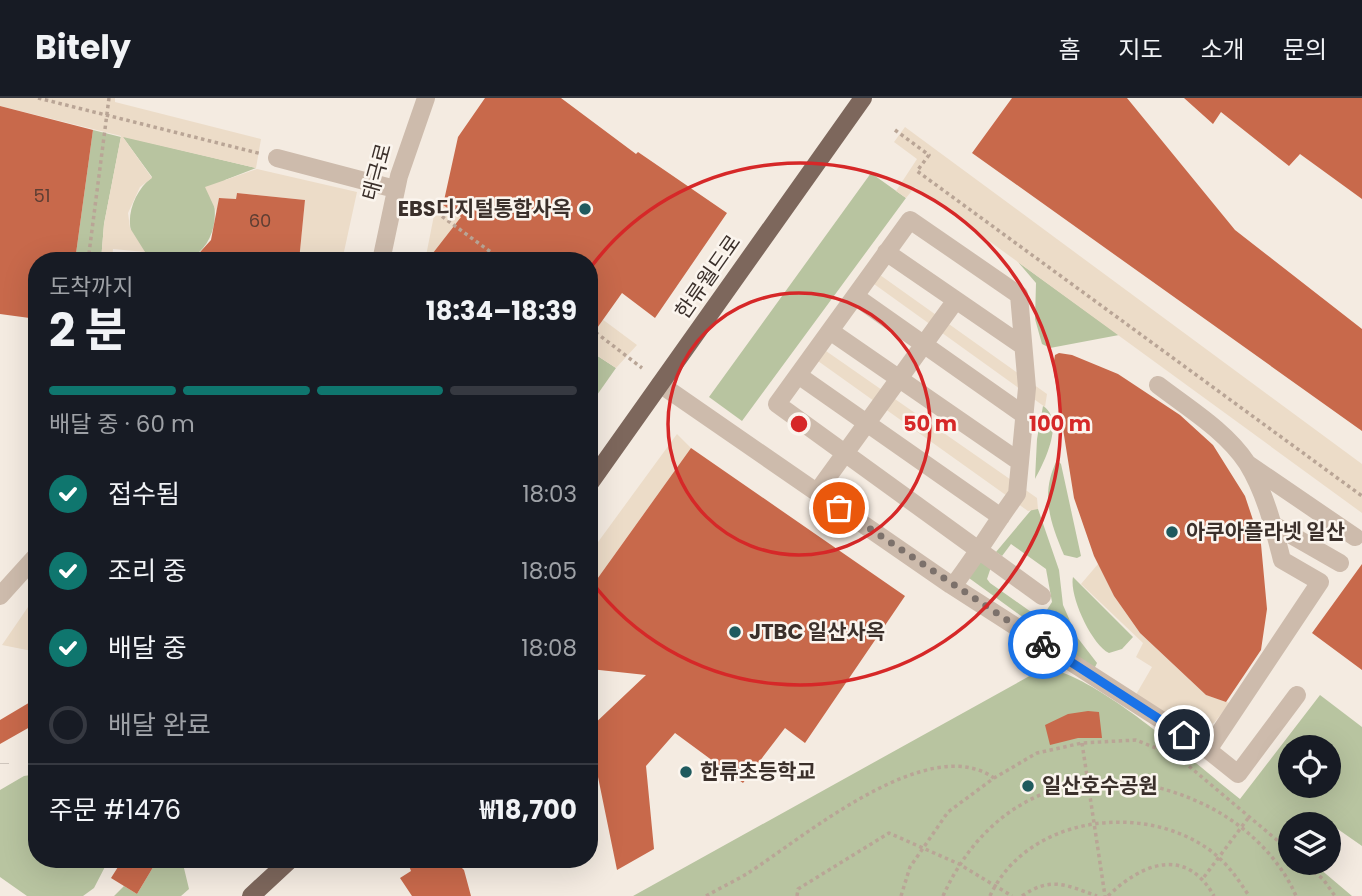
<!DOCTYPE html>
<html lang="ko">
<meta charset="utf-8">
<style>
:root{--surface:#171b24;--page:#20242c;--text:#f1f3f6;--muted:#9ea1a6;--line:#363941;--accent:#0f766e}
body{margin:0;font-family:Poppins,"Noto Sans KR",sans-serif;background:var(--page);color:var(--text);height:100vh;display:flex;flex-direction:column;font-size:26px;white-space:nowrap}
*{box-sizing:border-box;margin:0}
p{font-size:23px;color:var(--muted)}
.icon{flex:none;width:38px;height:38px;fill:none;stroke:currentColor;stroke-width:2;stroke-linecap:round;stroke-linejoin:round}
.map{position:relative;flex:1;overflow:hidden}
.details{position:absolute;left:28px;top:154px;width:570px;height:616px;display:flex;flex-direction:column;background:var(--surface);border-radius:28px;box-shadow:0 7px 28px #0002}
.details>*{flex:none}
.buttons{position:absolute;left:1278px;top:637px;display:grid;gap:14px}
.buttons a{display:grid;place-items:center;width:63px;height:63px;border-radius:50%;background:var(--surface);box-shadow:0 7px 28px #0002;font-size:35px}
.pin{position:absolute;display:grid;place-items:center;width:60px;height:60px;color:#fff;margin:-30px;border:4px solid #fff;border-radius:50%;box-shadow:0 2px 7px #0007}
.courier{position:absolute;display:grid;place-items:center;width:70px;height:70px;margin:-35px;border:5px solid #1a73e8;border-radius:50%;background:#fff;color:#222;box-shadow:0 2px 9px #0007}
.overview em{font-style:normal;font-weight:700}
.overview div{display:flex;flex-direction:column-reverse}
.overview{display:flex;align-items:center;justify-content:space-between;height:119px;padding:0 21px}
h1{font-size:46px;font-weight:700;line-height:52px}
.bar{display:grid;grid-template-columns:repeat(4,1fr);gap:10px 7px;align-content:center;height:84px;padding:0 21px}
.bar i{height:9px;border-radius:5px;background:var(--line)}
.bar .selected{background:var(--accent)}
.bar p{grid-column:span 4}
.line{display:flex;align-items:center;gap:18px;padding:0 21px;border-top:2px solid var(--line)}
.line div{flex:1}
ol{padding:0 21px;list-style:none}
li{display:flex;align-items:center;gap:21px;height:77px}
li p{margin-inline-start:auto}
li .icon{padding:7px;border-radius:50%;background:var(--accent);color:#fff;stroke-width:4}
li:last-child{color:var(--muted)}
li i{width:38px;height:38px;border:4px solid var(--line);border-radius:50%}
header{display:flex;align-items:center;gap:42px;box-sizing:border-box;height:98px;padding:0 35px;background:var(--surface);border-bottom:2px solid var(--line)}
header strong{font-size:33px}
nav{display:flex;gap:38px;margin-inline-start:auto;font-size:24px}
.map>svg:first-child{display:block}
</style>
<header>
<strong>Bitely</strong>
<nav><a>홈</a><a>지도</a><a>소개</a><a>문의</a></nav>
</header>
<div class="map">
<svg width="1362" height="798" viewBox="0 0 1362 798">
<rect width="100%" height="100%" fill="#f4ebe1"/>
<path fill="#b8c4a0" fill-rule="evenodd" d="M93,32L121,39L104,126L101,163H75Z
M122,38L256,70L225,82L213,101C222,135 198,175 158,161C118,147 125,101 152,79Z
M871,75L906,100L742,323L709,299Z
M1018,164L1119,237L1050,250L1042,246L1035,221L1036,185Z
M590,253L616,270L590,307Z
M1043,308C1065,322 1045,363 1035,381L1037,341Z
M1057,362L1061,366L1081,458L1077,460L1064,457C1050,424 1040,396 1057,362Z
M1032,411H1038L1059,472L1063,507L1077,539L1097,565L1094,571L969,480L981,463L991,469L987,481L990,485L1041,521L1052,504L1046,471L1011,446L1002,458L996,454Z
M1073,479L1133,539L1122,551L1109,555C1091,546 1069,497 1073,479Z
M1044,570C1097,576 1195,666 1240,701L1320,597L1362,629V748L1319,718L1311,726H1290V765H1313L1352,798H633ZM1290,649H1328V688H1290Z
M37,676V761H109L94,790L83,798H27L0,779V692L24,678Z
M158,761H195L183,766L189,791L181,798H114L124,788L137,796Z"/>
<path fill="#ecdcc8" d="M0,0H115V4L261,41L256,70L123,39L152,80L140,89L128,115L130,130L145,154L113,151L112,163H101L104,126L121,38L0,8Z
M905,29L1362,366V415L915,89L906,100L896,93L917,61L894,44Z
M257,71L357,94L342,163H299L305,102L237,95L236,101L219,100L217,115L205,89Z
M437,102L521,163L452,131L434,155L444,163H425Z
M880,177L1047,296L1045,309L874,186Z
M590,212L637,247L616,270L590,253Z
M826,253L1037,400L1038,411L1028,413L818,263Z
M677,336L691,350L590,491V455Z
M1098,466L1114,498L1140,535L1206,597L1230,605L1214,625L1200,632L1185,633L1134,600L1152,569L1136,559L1143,545L1081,486Z
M37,501V554L2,547L28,509Z"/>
<path fill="#c8694b" d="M485,0H561L636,56L638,54L727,115L655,220L622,195L590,240V163H444L433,155L461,119L443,107L458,39Z
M1012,0H1127L1235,132L1362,231V333L972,55Z
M1184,0H1362V101L1300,56L1289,68L1221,14L1213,26Z
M0,8L93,32L75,163H37V221L0,216Z
M237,95L305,102L299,163H192L211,142L219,100L236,101Z
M1059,255L1072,257L1118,276L1180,317L1213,347L1245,398L1261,446L1267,511L1261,552L1226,604L1206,597L1140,535L1114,498L1094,458L1074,400L1053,268L1055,257Z
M691,350L905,498L805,645L785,630L743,685L675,635L646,668L654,751L617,772L598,679L590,671V630L646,577L590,571V491Z
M1362,466V572L1312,535Z
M37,600V625L0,646V622Z
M1088,613L1099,614L1102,640H1078L1050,647L1045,627L1068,616Z
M123,761H158L137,796L111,780Z
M416,761H453L464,772L471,798H412L400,780L411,773L408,765Z"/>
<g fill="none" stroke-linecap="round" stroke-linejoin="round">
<path stroke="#cfc6bd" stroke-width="18" stroke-dasharray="18 9" stroke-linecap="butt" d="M0,665V666"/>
<path stroke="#b9a596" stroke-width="3.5" stroke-dasharray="3.5 3.5" stroke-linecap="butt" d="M38,0L262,56
M895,32L929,57L917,73L1362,398
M425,106L503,163
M88,163L109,0
M590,230L642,270
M1082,645L1105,798
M1303,765L1323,781L1335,798
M1204,779L1249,719
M706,798C720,790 735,783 748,775C803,740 928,633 994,680
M797,798L798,791L889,735L959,766L1012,798
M901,798L910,769L948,714L994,680L1037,655L1082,645L1136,642L1178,659L1290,753
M943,798C992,689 1098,656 1203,706C1242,724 1279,758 1296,798
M990,798C1027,718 1144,703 1211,753C1227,765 1238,781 1249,798
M1022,798C1051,778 1066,787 1097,798
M1108,798C1142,765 1186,748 1214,798"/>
<path stroke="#cdbbac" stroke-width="18" d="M277,60L395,91
M886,154L1023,248
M381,163L399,78L426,0
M855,198L1024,317
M830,233L1020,364
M798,277L1001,419
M660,286L951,487L1208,652L1320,484L1282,462C1274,430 1265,394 1247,365C1226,333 1188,310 1158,287
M1248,366L1355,439
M817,394L956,202
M1272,426L1340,465
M953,488C976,458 995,426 1017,396L1027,290L1019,197L910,122L777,306L1042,498
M0,498L37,457
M1208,652L1238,676L1297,597"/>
<path stroke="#7d675c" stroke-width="18" d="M590,385L863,0
M251,798L291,761"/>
</g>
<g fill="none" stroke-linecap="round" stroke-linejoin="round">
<path stroke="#7c716b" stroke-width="7" stroke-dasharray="0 12.6" d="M839,410L1043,546"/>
<path stroke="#1a73e8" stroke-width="9" d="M1043,546L1184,637"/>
</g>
<g fill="none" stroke="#d62828" stroke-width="3.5">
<circle cx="799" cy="326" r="131"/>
<path d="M591 169A261 261 0 1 1 591 483"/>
</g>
<g fill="#1f5a5e" stroke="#fbf5ee" stroke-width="2.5">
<circle cx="585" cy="111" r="7"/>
<circle cx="1172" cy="434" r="7"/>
<circle cx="735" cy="534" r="7"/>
<circle cx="686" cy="674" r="7"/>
<circle cx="1028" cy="688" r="7"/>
</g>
<g text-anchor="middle" stroke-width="5" stroke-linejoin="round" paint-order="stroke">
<g font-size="18" fill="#5e3e33">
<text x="42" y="104">51</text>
<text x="260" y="129">60</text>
</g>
<g font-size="21" fill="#3b302b" stroke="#fbf5ee">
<text transform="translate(377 74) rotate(-75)" y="7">태극로</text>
<text transform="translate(708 179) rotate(-55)" y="7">한류월드로</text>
</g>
<g font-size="21" font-weight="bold" fill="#3b302b" stroke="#fbf5ee" text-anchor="start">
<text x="571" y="118" text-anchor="end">EBS디지털통합사옥</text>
<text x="1186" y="441">아쿠아플라넷 일산</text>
<text x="749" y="541">JTBC 일산사옥</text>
<text x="700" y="681">한류초등학교</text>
<text x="1042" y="695">일산호수공원</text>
</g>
</g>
<circle cx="799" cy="326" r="10" fill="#d62828" stroke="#fbf5ee" stroke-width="3.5"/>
<g font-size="21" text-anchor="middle" font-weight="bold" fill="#d62828" stroke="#fbf5ee" stroke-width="5" stroke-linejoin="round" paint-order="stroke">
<text x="930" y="333">50 m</text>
<text x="1060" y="333">100 m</text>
</g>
</svg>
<div class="buttons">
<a><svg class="icon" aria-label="locate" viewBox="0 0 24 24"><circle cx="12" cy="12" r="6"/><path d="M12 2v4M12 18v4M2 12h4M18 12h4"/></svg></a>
<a><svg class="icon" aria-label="layers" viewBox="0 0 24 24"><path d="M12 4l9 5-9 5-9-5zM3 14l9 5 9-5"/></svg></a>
</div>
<div class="pin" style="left:839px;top:410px;background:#ea580c"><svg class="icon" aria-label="bag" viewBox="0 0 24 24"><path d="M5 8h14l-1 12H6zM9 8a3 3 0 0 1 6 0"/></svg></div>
<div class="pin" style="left:1184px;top:637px;background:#1f2937"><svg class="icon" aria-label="home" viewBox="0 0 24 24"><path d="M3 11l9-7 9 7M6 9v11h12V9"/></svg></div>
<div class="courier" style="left:1043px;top:546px"><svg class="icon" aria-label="bike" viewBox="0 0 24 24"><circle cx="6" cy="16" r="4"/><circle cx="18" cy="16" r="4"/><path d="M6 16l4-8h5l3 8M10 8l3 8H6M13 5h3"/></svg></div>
<section class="details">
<div class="overview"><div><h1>2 분</h1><p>도착까지</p></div><em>18:34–18:39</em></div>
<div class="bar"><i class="selected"></i><i class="selected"></i><i class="selected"></i><i></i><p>배달 중 · 60 m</p></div>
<ol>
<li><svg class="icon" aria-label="check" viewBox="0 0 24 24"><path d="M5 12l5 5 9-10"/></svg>접수됨<p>18:03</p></li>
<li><svg class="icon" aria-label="check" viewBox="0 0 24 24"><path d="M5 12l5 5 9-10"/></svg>조리 중<p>18:05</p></li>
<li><svg class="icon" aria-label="check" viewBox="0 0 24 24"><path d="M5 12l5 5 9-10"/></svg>배달 중<p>18:08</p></li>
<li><i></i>배달 완료</li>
</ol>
<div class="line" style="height:91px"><div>주문 #1476</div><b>₩18,700</b></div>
</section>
</div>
